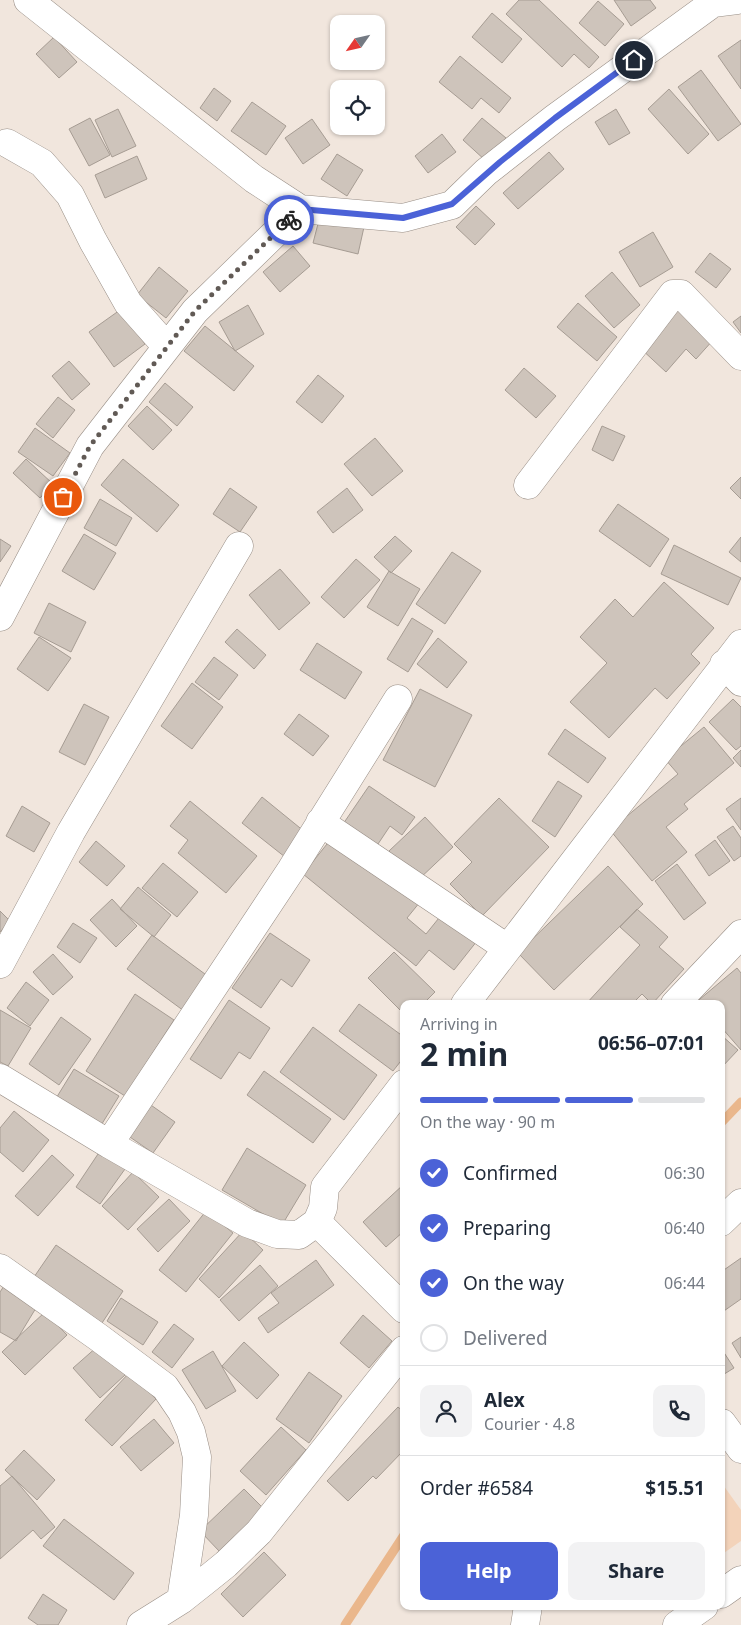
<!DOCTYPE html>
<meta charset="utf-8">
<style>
:root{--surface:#fff;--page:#f2f2f3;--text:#1f2937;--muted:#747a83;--line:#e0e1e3;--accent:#4b62d7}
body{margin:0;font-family:"Noto Sans",sans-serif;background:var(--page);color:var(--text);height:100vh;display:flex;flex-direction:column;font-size:19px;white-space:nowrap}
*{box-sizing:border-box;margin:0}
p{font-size:16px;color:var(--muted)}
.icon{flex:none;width:28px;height:28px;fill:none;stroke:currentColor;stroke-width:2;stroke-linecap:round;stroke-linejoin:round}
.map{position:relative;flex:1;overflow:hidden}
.sheet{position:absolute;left:400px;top:1000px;width:325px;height:610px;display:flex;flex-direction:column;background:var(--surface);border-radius:10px;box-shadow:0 1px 4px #0004}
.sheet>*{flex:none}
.needle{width:32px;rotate:236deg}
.tools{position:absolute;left:330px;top:15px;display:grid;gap:10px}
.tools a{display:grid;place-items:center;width:55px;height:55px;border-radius:10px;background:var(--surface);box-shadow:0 1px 4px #0004;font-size:25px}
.pin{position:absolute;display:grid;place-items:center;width:42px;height:42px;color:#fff;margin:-21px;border:2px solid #fff;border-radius:50%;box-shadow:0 1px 5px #0007}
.courier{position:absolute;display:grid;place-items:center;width:50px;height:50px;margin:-25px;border:4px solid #4b62d7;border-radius:50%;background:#fff;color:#222;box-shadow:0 1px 6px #0007}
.headline em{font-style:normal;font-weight:700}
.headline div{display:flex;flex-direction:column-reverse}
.headline{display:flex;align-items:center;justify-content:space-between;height:85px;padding:0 20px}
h1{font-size:32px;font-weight:700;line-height:38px}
.bar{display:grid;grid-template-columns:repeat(4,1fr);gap:8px 5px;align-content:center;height:60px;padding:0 20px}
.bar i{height:6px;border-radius:4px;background:var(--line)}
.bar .selected{background:var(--accent)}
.bar p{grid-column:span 4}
.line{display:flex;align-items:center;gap:12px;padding:0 20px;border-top:1px solid var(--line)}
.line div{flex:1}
.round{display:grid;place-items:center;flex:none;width:52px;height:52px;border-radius:10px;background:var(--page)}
ol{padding:0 20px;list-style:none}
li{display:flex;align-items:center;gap:15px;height:55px}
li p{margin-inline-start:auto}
li .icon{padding:5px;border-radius:50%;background:var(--accent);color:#fff;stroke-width:4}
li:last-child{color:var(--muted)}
li i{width:28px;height:28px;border:2px solid var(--line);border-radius:50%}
.button{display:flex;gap:10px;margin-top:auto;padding:10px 20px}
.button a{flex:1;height:58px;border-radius:10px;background:var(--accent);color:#fff;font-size:20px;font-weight:700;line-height:58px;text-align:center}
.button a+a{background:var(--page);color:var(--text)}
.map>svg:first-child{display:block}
</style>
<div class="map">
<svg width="741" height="1625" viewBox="0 0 741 1625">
<rect width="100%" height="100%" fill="#f1e6dd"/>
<path fill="#f3d3ba" d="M721,1482L741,1510V1541L721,1555Z"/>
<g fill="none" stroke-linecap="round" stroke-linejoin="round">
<path stroke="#eab78c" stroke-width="9" d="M721,1123L741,1102
M345,1625L404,1535"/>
</g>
<path fill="#cec4bb" stroke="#a69c93" d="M519,0H539L599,57L589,68L574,54L562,67L506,14Z
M614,0H650L656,8L631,26Z
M598,1L624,24L605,46L579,23Z
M492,13L522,39L502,63L472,37Z
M54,37L77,62L59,78L36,54Z
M741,40V89L718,56Z
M460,56L511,98L499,113L481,98L472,109L439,82Z
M701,70L741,124L718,141L678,87Z
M214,88L231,101L217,121L200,108Z
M669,89L709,134L688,154L648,109Z
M252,102L286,126L266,155L231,131Z
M118,109L136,146L112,157L95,120Z
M616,109L630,133L609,145L595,122Z
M90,118L110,155L89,166L69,129Z
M482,118L506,138L486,161L463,140Z
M312,119L330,145L303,164L285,138Z
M442,134L456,152L428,173L415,156Z
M549,152L564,169L518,209L503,193Z
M337,154L363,170L347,196L321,179Z
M137,156L147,179L105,198L95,175Z
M476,206L495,224L475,245L456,227Z
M320,216L364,227L358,254L313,243Z
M653,232L673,267L640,287L619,252Z
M293,246L310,266L280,292L263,272Z
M710,253L731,269L716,288L695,272Z
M159,267L188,291L166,318L137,295Z
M612,272L640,305L614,328L585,296Z
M578,303L617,337L597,361L557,327Z
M248,305L264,334L235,351L219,322Z
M677,305L714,339L696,359L686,349L666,372L639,347Z
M120,310L145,344L114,367L89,332Z
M741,316V333L733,322Z
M205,326L254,366L234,391L184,351Z
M69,361L90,384L72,400L52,376Z
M524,368L556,396L536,418L505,390Z
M318,375L344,396L322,423L296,402Z
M165,383L193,407L177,426L149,402Z
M58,397L75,410L53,438L36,424Z
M147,406L172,430L153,450L128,426Z
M602,426L625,436L613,461L592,450Z
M35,428L70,453L53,476L18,452Z
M375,438L403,471L372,496L344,464Z
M26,459L53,484L40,498L13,473Z
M123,459L179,505L157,532L101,485Z
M741,477V499L730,488Z
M230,488L257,507L240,532L213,514Z
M347,488L363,510L333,533L317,512Z
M100,499L132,518L116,546L84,528Z
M618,504L669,539L650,567L599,531Z
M84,534L116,553L94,590L62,571Z
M395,536L412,551L391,573L374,557Z
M741,537V562L729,552Z
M0,539L11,546L0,562Z
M674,545L741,578L728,605L661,574Z
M452,552L481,571L445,624L416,604Z
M356,559L380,580L344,618L321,597Z
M280,569L310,603L279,630L249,595Z
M389,571L420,589L398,626L367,607Z
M664,582L714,628L691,654L700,663L667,699L655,688L609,738L570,702L607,663L580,637L615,599L633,617Z
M49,603L86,622L71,652L34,633Z
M412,618L433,631L408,672L387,659Z
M237,629L266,655L254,669L225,642Z
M39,637L71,658L48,691L17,669Z
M438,638L467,662L447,688L417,664Z
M317,643L362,672L345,699L300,670Z
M214,657L238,675L219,700L195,682Z
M192,683L223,707L192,749L161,726Z
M420,689L472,715L435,787L383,760Z
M733,699L741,707V746L736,750L709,722Z
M84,704L109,717L85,765L59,752Z
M299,714L329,736L313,756L284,734Z
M704,727L734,763L684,804L688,809L666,827L687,852L652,881L610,830L678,774L665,759Z
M565,729L606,758L588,783L548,754Z
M741,750V767L733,758Z
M558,781L582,796L555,837L532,821Z
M369,786L415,817L402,835L390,826L374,850L341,827Z
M262,797L305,832L285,857L242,823Z
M499,798L549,847L482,916L450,884L472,862L454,844Z
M741,798V830L726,809Z
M190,801L257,856L226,893L178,853L188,840L170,826Z
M22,806L50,823L34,852L6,836Z
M425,817L453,847L417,881L389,851Z
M733,826L741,838V856L734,861L717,837Z
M335,834L420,902L407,918L426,934L447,908L481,936L454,970L429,950L416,966L303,874Z
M715,840L730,861L709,876L695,855Z
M96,841L125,866L107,886L79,862Z
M163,863L198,892L177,917L142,888Z
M677,864L706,903L684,920L655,881Z
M608,866L643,904L554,990L518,953Z
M138,887L171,915L154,937L120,909Z
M112,899L137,926L116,947L90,920Z
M637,909L668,937L659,947L684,969L652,1004L642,994L632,1004H586L640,945L620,927Z
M0,911L10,921L0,932Z
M73,923L97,938L80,963L57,947Z
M270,933L310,960L292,987L281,979L261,1008L232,988Z
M152,935L209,977L184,1011L127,969Z
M394,952L435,992L423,1004H404V1014L368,978Z
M53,954L73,977L53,995L33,972Z
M737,968L741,973V1050L721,1027V1004H694Z
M26,982L49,1000L30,1026L7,1008Z
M135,994L174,1020L125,1096L86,1071Z
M229,1000L270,1028L250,1059L239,1052L221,1079L190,1059Z
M359,1004L404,1037V1057L393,1071L339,1031Z
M0,1010L31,1028L8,1066L0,1062Z
M61,1017L91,1039L59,1085L29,1064Z
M313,1027L377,1075L344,1120L280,1072Z
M721,1035L738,1050L721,1068Z
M74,1069L119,1096L100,1127L55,1100Z
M264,1071L331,1119L313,1143L247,1095Z
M148,1103L175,1122L153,1153L127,1135Z
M14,1111L49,1140L23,1172L0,1152V1128Z
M247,1148L306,1185L282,1225L222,1190Z
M100,1151L125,1169L100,1204L76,1187Z
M52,1155L74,1175L38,1216L15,1196Z
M133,1172L159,1197L128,1230L102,1206Z
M404,1184V1231L386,1247L363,1222Z
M169,1199L190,1221L158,1252L137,1229Z
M206,1211L233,1233L186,1292L159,1270Z
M243,1231L263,1250L219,1298L199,1279Z
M56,1245L123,1291L102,1323L34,1277Z
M741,1258V1299L721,1313V1272Z
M316,1260L334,1285L268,1333L258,1318L279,1303L271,1293Z
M260,1265L278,1286L239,1321L220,1300Z
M6,1283L39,1303L16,1341L0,1332V1292Z
M121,1298L158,1322L143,1345L107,1321Z
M45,1312L67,1335L25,1375L2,1352Z
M363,1315L392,1341L369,1368L340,1343Z
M174,1324L194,1339L172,1368L152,1352Z
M741,1337V1358L732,1343Z
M244,1342L279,1375L257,1399L222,1366Z
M98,1346L125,1375L100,1398L73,1368Z
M721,1348L734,1368L721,1376Z
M213,1351L236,1391L206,1409L182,1370Z
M309,1372L342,1396L309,1443L276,1419Z
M129,1373L156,1399L112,1446L85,1420Z
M398,1407L404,1412V1450L376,1479L373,1476L348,1501L327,1481Z
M154,1419L174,1443L141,1471L120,1447Z
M281,1427L306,1450L266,1495L240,1471Z
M24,1450L55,1480L37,1500L5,1470Z
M12,1476L55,1527L41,1539L33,1530L0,1559V1486Z
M244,1489L265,1510L220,1552L200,1531Z
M64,1519L134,1573L114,1600L43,1546Z
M264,1552L286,1575L243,1617L221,1594Z
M43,1594L67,1610L58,1625H38L28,1618Z"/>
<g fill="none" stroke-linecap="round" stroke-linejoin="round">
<defs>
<path id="minor" d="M28,0L254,179L300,209L403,218L452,205L486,172L555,118L713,3L737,0
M7,143L42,163L70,195L93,241L128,303L167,347
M528,485L673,294H681L741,356
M0,617L90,446L195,311L300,209
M724,664L741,682
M320,822L507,948
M0,964L71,832L239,546
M465,1004L741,644
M675,1004L741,934
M0,1078L109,1144L247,1223L277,1234L299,1235L317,1222
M404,1084L325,1187L323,1208L317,1222L404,1309
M109,1144L291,870L398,699
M721,1222L741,1203
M0,1268L98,1337L165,1387L182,1412L191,1432L197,1457L194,1515L181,1600
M722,1423L741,1449
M721,1594L741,1580
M141,1625L181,1600L205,1581L226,1564L259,1532L404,1350
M525,1625L528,1606
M677,1625L704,1606"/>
</defs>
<use href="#minor" stroke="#988e86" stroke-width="29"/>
<use href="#minor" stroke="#fff" stroke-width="28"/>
</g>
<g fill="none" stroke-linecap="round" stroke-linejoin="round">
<path stroke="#615a55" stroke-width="5" stroke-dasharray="0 9" d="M63,497L90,446L195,311L289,220"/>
<path stroke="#4b62d7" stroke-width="6" d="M289,220L300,209L403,218L452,204L500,162L555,118L634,60"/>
</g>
</svg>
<div class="tools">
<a><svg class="needle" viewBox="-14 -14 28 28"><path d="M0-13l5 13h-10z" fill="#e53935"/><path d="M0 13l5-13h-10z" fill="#747a83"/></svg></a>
<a><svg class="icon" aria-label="locate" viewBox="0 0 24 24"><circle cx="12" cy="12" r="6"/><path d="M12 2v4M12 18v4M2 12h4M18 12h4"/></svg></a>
</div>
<div class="pin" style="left:63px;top:497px;background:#ea580c"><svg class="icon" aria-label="bag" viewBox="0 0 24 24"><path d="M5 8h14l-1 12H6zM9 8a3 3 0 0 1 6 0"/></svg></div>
<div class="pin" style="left:634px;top:60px;background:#1f2937"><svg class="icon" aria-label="home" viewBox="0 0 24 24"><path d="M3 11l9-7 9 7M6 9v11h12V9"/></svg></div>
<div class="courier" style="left:289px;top:220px"><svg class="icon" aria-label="bike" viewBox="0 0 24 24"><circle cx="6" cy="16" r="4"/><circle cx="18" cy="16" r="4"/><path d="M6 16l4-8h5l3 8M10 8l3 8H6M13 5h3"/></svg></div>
<section class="sheet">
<div class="headline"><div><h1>2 min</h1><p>Arriving in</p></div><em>06:56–07:01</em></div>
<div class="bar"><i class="selected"></i><i class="selected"></i><i class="selected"></i><i></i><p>On the way · 90 m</p></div>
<ol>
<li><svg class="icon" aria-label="check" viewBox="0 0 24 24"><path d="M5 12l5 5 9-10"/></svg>Confirmed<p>06:30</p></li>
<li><svg class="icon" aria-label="check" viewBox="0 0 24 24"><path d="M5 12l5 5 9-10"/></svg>Preparing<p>06:40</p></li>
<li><svg class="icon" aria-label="check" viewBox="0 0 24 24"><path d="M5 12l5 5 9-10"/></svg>On the way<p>06:44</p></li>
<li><i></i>Delivered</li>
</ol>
<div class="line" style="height:90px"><a class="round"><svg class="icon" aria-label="person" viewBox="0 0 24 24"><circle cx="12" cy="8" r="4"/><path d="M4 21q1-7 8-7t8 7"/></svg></a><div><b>Alex</b><p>Courier · 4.8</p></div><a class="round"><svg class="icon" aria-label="phone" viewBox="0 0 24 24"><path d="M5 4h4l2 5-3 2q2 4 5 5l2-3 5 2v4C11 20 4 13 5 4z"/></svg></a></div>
<div class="line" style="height:65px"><div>Order #6584</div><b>$15.51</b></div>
<div class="button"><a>Help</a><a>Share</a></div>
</section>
</div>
